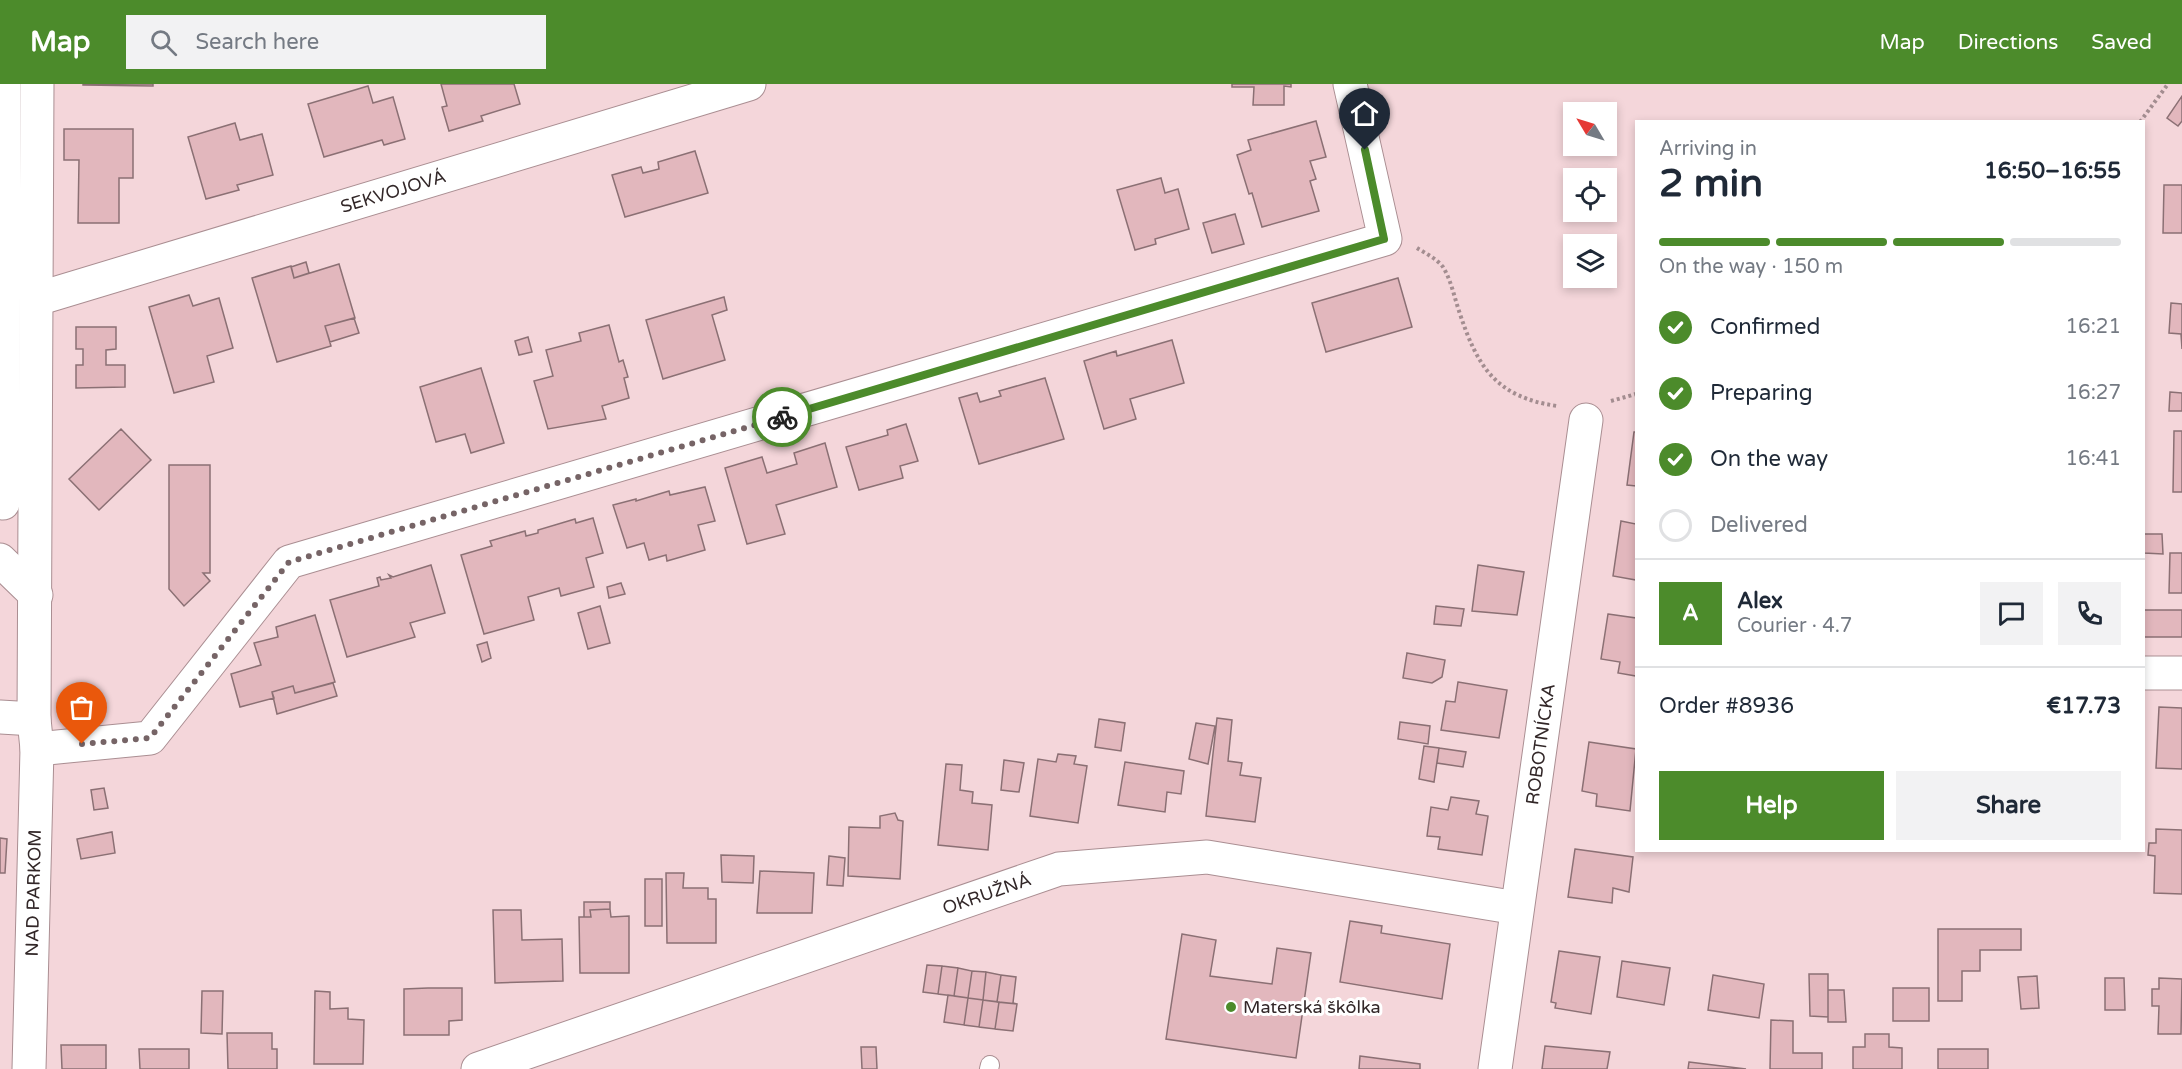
<!DOCTYPE html>
<meta charset="utf-8">
<style>
:root{--surface:#fff;--page:#f2f2f3;--text:#1f2937;--muted:#747a83;--line:#e0e1e3;--accent:#4c8b2b}
body{margin:0;font-family:"Varela Round",sans-serif;background:var(--page);color:var(--text);height:100vh;display:flex;flex-direction:column;font-size:22px;white-space:nowrap}
*{box-sizing:border-box;margin:0}
p{font-size:20px;color:var(--muted)}
.icon{flex:none;width:33px;height:33px;fill:none;stroke:currentColor;stroke-width:2;stroke-linecap:round;stroke-linejoin:round}
.map{position:relative;flex:1;overflow:hidden}
.details{position:absolute;left:1635px;top:36px;width:510px;height:732px;display:flex;flex-direction:column;background:var(--surface);border-radius:0px;box-shadow:0 3px 9px #0003}
.details>*{flex:none}
.needle{width:39px;rotate:308deg}
.buttons{position:absolute;left:1563px;top:18px;display:grid;gap:12px}
.buttons a{display:grid;place-items:center;width:54px;height:54px;border-radius:0px;background:var(--surface);box-shadow:0 3px 9px #0003;font-size:30px}
.pin{position:absolute;display:grid;place-items:center;width:51px;height:51px;color:#fff;margin:-62px -26px;border-radius:50% 50% 50% 0;rotate:-45deg;box-shadow:0 0 6px #0007}
.pin .icon{rotate:45deg}
.courier{position:absolute;display:grid;place-items:center;width:60px;height:60px;margin:-30px;border:4px solid #4c8b2b;border-radius:50%;background:#fff;color:#222;box-shadow:0 2px 8px #0007}
.summary em{font-style:normal;font-weight:800}
.summary div{display:flex;flex-direction:column-reverse}
.summary{display:flex;align-items:center;justify-content:space-between;height:102px;padding:0 24px}
h1{font-size:39px;font-weight:800;line-height:45px}
.bar{display:grid;grid-template-columns:repeat(4,1fr);gap:9px 6px;align-content:center;height:72px;padding:0 24px}
.bar i{height:8px;border-radius:4px;background:var(--line)}
.bar .on{background:var(--accent)}
.bar p{grid-column:span 4}
.line{display:flex;align-items:center;gap:15px;padding:0 24px;border-top:2px solid var(--line)}
.line div{flex:1}
.round{display:grid;place-items:center;flex:none;width:63px;height:63px;border-radius:0px;background:var(--page)}
ol{padding:0 24px;list-style:none}
li{display:flex;align-items:center;gap:18px;height:66px}
li p{margin-inline-start:auto}
li .icon{padding:6px;border-radius:50%;background:var(--accent);color:#fff;stroke-width:4}
li:last-child{color:var(--muted)}
li i{width:33px;height:33px;border:3px solid var(--line);border-radius:50%}
.button{display:flex;gap:12px;margin-top:auto;padding:12px 24px}
.button a{flex:1;height:69px;border-radius:0px;background:var(--accent);color:#fff;font-size:24px;font-weight:800;line-height:69px;text-align:center}
.button a+a{background:var(--page);color:var(--text)}
header{display:flex;align-items:center;gap:36px;box-sizing:border-box;height:84px;padding:0 30px;background:var(--accent);color:#fff}
header strong{font-size:28px}
nav{display:flex;gap:33px;margin-inline-start:auto;font-size:21px}
.search{width:420px;height:54px;background:var(--page);display:flex;align-items:center;gap:15px;box-sizing:border-box;padding:0 21px;border-radius:0px;color:var(--muted);font-size:22px}
.map>svg:first-child{display:block}
</style>
<header>
<strong>Map</strong>
<div class="search"><svg class="icon" aria-label="search" viewBox="0 0 24 24"><circle cx="10" cy="10" r="6"/><path d="M15 15l6 6"/></svg>Search here</div>
<nav><a>Map</a><a>Directions</a><a>Saved</a></nav>
</header>
<div class="map">
<svg width="2182" height="985" viewBox="0 0 2182 985">
<rect width="100%" height="100%" fill="#f4d6da"/>
<path fill="#e2b7bd" stroke="#8b7074" stroke-width="1.5" d="M83,0H153V2L83,1Z
M441,0H514L520,20L481,32L483,37L449,47L442,23L447,22Z
M1232,0H1291V3L1284,2V21H1253L1254,3H1232Z
M368,2L373,19L393,13L405,55L384,61L382,56L324,73L308,20Z
M2182,12V37L2178,42L2167,34Z
M1316,37L1326,73L1310,77L1316,95L1310,97L1319,127L1262,143L1252,109L1249,110L1237,71L1251,66L1248,56Z
M235,39L240,56L262,50L273,91L237,101L239,106L206,115L188,53Z
M64,45H133V94H119V139H78L79,76H64Z
M695,67L708,109L625,133L612,91L641,83L643,89L659,85L658,78Z
M1161,94L1165,109L1178,105L1189,145L1155,155L1156,160L1135,166L1117,106Z
M2164,101H2182V149H2163Z
M1235,130L1244,160L1212,169L1203,139Z
M306,178L309,189L294,194L291,183Z
M339,180L355,234L325,242L331,262L277,278L252,194L291,182L294,194Z
M1398,194L1412,243L1326,268L1312,219Z
M189,211L193,222L219,214L233,264L207,272L214,298L174,309L149,223Z
M724,213L727,226L712,231L725,276L663,295L646,236Z
M2171,219L2182,220V265L2181,250L2169,249Z
M354,234L359,249L330,258L325,242Z
M609,241L619,278L623,276L628,293L624,294L629,314L602,322L606,335L548,345L534,297L553,292L546,266L581,257L579,249Z
M76,243H116V265L106,266V281H125V303L76,304V281H83V265H76Z
M528,253L532,268L519,271L515,257Z
M1172,256L1184,299L1130,315L1136,335L1104,345L1084,277L1116,267L1117,272Z
M481,284L504,359L471,369L465,350L436,358L420,303Z
M1045,294L1064,355L979,380L959,314L977,309L980,318L1001,312L999,307Z
M2170,308L2182,309V327H2169Z
M906,340L918,377L900,382L903,394L859,406L846,363L888,351L887,346Z
M121,345L151,376L99,426L69,395Z
M2174,347H2182V408H2173Z
M1634,348H1636V402L1627,401Z
M825,359L837,403L776,421L785,450L747,460L725,384L762,373L767,389L797,380L794,369Z
M169,381H210V489H203L210,497L184,522L169,505Z
M705,403L715,437L698,441L705,466L667,477L666,471L649,476L644,459L627,464L613,421L636,415V417L669,407L670,411Z
M593,434L603,469L586,474L594,503L561,512L559,504L528,513L534,536L484,550L461,471L492,462L490,457L525,447L526,452L538,449V446L575,435L576,439Z
M1621,437L1636,440V496L1613,492Z
M2144,450H2162L2163,470L2144,469Z
M2170,469H2182V509H2169Z
M431,481L445,529L410,539L415,553L347,573L330,516L379,502L377,494L380,493L381,496L391,494L389,491L393,493Z
M1478,481L1524,488L1517,531L1472,527Z
M621,499L625,510L609,514L607,503Z
M600,522L610,559L588,565L578,529Z
M1436,522L1464,525L1461,542L1434,540Z
M2144,526H2182V553H2144Z
M1608,530L1636,534V592L1618,589L1620,578L1601,575Z
M315,531L335,598L295,609L293,602L272,608L274,614L240,623L231,590L261,581L254,559L278,553L276,543Z
M487,558L491,574L482,578L477,561Z
M1407,569L1445,576L1442,593L1432,599L1403,594Z
M1458,598L1507,606L1499,654L1441,646L1446,617L1455,618Z
M333,599L337,612L277,630L272,608L293,602L295,609Z
M2159,623L2182,624V685L2156,684Z
M1217,634L1232,636L1228,677L1242,679L1240,691L1261,694L1255,738L1206,732Z
M1099,635L1125,639L1121,667L1095,663Z
M1400,638L1430,642L1428,660L1398,655Z
M1196,639L1215,642L1208,680L1189,675Z
M1589,658L1636,665L1630,727L1596,722L1597,710L1582,707Z
M1424,662L1439,664L1434,698L1419,695Z
M1439,664L1466,668L1463,683L1437,679Z
M1058,670L1076,672L1074,680L1087,682L1078,739L1030,732L1038,675L1056,678Z
M1004,676L1024,679L1019,708L1001,706Z
M1125,678L1184,687L1181,710L1167,708L1165,728L1118,721Z
M946,680L962,681L960,706L973,708L972,719L992,721L988,766L938,761Z
M104,704L108,724L94,726L91,706Z
M1451,713L1479,717L1476,730L1488,732L1482,771L1438,765L1440,753L1427,752L1431,723L1448,726Z
M895,729L898,736L903,737L900,795L848,792L849,743L880,744V732Z
M2156,745L2182,746V810L2154,809L2155,772L2148,771L2149,759H2156Z
M112,748L115,769L81,775L77,755Z
M0,754L7,755L5,789H0Z
M1575,765L1633,773L1629,808L1613,804L1612,819L1568,813Z
M721,771L754,772L753,799L722,798Z
M829,772L845,774L843,802L827,801Z
M760,787L814,789L812,829H757Z
M666,789H684L683,804H708V815H716V859H667Z
M645,795H662V842H645Z
M584,818H610V825L590,826L591,833H584Z
M610,825L611,833L629,832V889H580L579,833H591L590,826Z
M493,826H521L522,856L562,855L563,897L495,899Z
M1350,837L1382,842L1381,849L1450,860L1442,915L1340,898Z
M1938,845H2021V866H1980V887H1962V917H1938Z
M1182,850L1216,856L1210,892L1272,900L1277,864L1311,869L1296,974L1166,955Z
M1559,867L1600,873L1591,930L1555,924L1556,919L1551,918Z
M1622,877L1670,884L1664,921L1617,913Z
M927,881L942,882L938,910L923,908Z
M942,882L958,884L954,912L938,910Z
M958,884L972,887L968,914L954,912Z
M972,887L986,888L983,916L968,914Z
M986,888L1001,891L997,918L983,916Z
M1809,890H1828V933L1810,932Z
M1001,891L1016,893L1013,919L1017,920L997,918Z
M1713,891L1764,900L1759,934L1708,926Z
M2037,892L2039,924L2021,925L2018,893Z
M2105,894H2124L2125,926H2105Z
M2159,894L2182,895L2181,950H2158L2159,922H2152V905H2159Z
M428,904H462V936L449,937V951H404V905Z
M1893,904H1929V937H1893Z
M1828,906H1844L1846,938H1828Z
M202,907H223L222,950L201,949Z
M315,907L330,908V925L348,924V935L364,936L363,980H314Z
M948,911L968,914L964,941L944,938Z
M968,914L983,916L979,943L964,941Z
M983,916L999,918L995,945L979,943Z
M999,918L1017,920L1013,947L995,945Z
M1771,936L1793,937V969H1822V985H1770Z
M227,949H272V965H277V985H228Z
M1865,950H1889V963L1902,964V985H1853V963H1865Z
M61,961H106V985H62Z
M1545,962L1610,968L1607,985H1542Z
M861,963H876L877,985H862Z
M139,965H189V985H140Z
M1938,965H1988V985H1938Z
M1360,972L1420,980V985H1359Z
M1689,978L1746,985H1688Z"/>
<g fill="none" stroke-linecap="round" stroke-linejoin="round">
<defs>
<path id="lane" d="M989,985L990,981"/>
<g id="street">
<path id="s1" d="M37,215L749,0"/>
<path d="M3,419L4,0"/>
<path d="M0,476L36,511"/>
<path d="M2144,589H2182"/>
<path d="M0,633L34,635"/>
<path d="M37,665L150,654L289,478L1385,155L1350,0"/>
<path id="s2" d="M29,985L37,665L34,635L37,0"/>
<path id="s3" d="M478,985L1059,785L1207,773L1517,824"/>
<path id="s4" d="M1495,985L1586,336"/>
</g>
</defs>
<use href="#lane" stroke="#aa8e92" stroke-width="20"/>
<use href="#street" stroke="#aa8e92" stroke-width="35"/>
<path stroke="#a38d90" stroke-width="4" stroke-dasharray="3 3" stroke-linecap="butt" d="M2140,38L2168,0
M1417,164C1425,169 1437,175 1443,183C1451,196 1454,212 1459,227C1477,282 1495,313 1557,322
M1611,317L1636,310"/>
<use href="#lane" stroke="#fff" stroke-width="18"/>
<use href="#street" stroke="#fff" stroke-width="33"/>
</g>
<g fill="none" stroke-linecap="round" stroke-linejoin="round">
<path stroke="#766466" stroke-width="6" stroke-dasharray="0 10.8" d="M82,660L150,654L289,478L782,333"/>
<path stroke="#4c8b2b" stroke-width="8" d="M782,333L1384,155L1365,66"/>
</g>
<circle fill="#4c8b2b" stroke="#fff" stroke-width="2" cx="1231" cy="923" r="6"/>
<g text-anchor="middle" stroke-width="6" stroke-linejoin="round" paint-order="stroke">
<g font-size="18" fill="#322728" stroke="#fff">
<text dy="6" stroke="none"><textPath href="#s1" startOffset="372">SEKVOJOVÁ</textPath></text>
<text dy="6" stroke="none"><textPath href="#s4" startOffset="328">ROBOTNÍCKA</textPath></text>
<text dy="6" stroke="none"><textPath href="#s2" startOffset="176">NAD PARKOM</textPath></text>
<text dy="6" stroke="none"><textPath href="#s3" startOffset="538">OKRUŽNÁ</textPath></text>
</g>
<g font-size="18" fill="#322728" stroke="#fff" text-anchor="start">
<text x="1243" y="929">Materská škôlka</text>
</g>
</g>
</svg>
<div class="buttons">
<a><svg class="needle" viewBox="-14 -14 28 28"><path d="M0-13l5 13h-10z" fill="#e53935"/><path d="M0 13l5-13h-10z" fill="#747a83"/></svg></a>
<a><svg class="icon" aria-label="locate" viewBox="0 0 24 24"><circle cx="12" cy="12" r="6"/><path d="M12 2v4M12 18v4M2 12h4M18 12h4"/></svg></a>
<a><svg class="icon" aria-label="layers" viewBox="0 0 24 24"><path d="M12 4l9 5-9 5-9-5zM3 14l9 5 9-5"/></svg></a>
</div>
<div class="pin" style="left:82px;top:660px;background:#ea580c"><svg class="icon" aria-label="bag" viewBox="0 0 24 24"><path d="M5 8h14l-1 12H6zM9 8a3 3 0 0 1 6 0"/></svg></div>
<div class="pin" style="left:1365px;top:66px;background:#1f2937"><svg class="icon" aria-label="home" viewBox="0 0 24 24"><path d="M3 11l9-7 9 7M6 9v11h12V9"/></svg></div>
<div class="courier" style="left:782px;top:333px"><svg class="icon" aria-label="bike" viewBox="0 0 24 24"><circle cx="6" cy="16" r="4"/><circle cx="18" cy="16" r="4"/><path d="M6 16l4-8h5l3 8M10 8l3 8H6M13 5h3"/></svg></div>
<section class="details">
<div class="summary"><div><h1>2 min</h1><p>Arriving in</p></div><em>16:50–16:55</em></div>
<div class="bar"><i class="on"></i><i class="on"></i><i class="on"></i><i></i><p>On the way · 150 m</p></div>
<ol>
<li><svg class="icon" aria-label="check" viewBox="0 0 24 24"><path d="M5 12l5 5 9-10"/></svg>Confirmed<p>16:21</p></li>
<li><svg class="icon" aria-label="check" viewBox="0 0 24 24"><path d="M5 12l5 5 9-10"/></svg>Preparing<p>16:27</p></li>
<li><svg class="icon" aria-label="check" viewBox="0 0 24 24"><path d="M5 12l5 5 9-10"/></svg>On the way<p>16:41</p></li>
<li><i></i>Delivered</li>
</ol>
<div class="line" style="height:108px"><b class="round" style="background:var(--accent);color:#fff">A</b><div><b>Alex</b><p>Courier · 4.7</p></div><a class="round"><svg class="icon" aria-label="chat" viewBox="0 0 24 24"><path d="M4 5h16v11H9l-5 4z"/></svg></a><a class="round"><svg class="icon" aria-label="phone" viewBox="0 0 24 24"><path d="M5 4h4l2 5-3 2q2 4 5 5l2-3 5 2v4C11 20 4 13 5 4z"/></svg></a></div>
<div class="line" style="height:78px"><div>Order #8936</div><b>€17.73</b></div>
<div class="button"><a>Help</a><a>Share</a></div>
</section>
</div>
